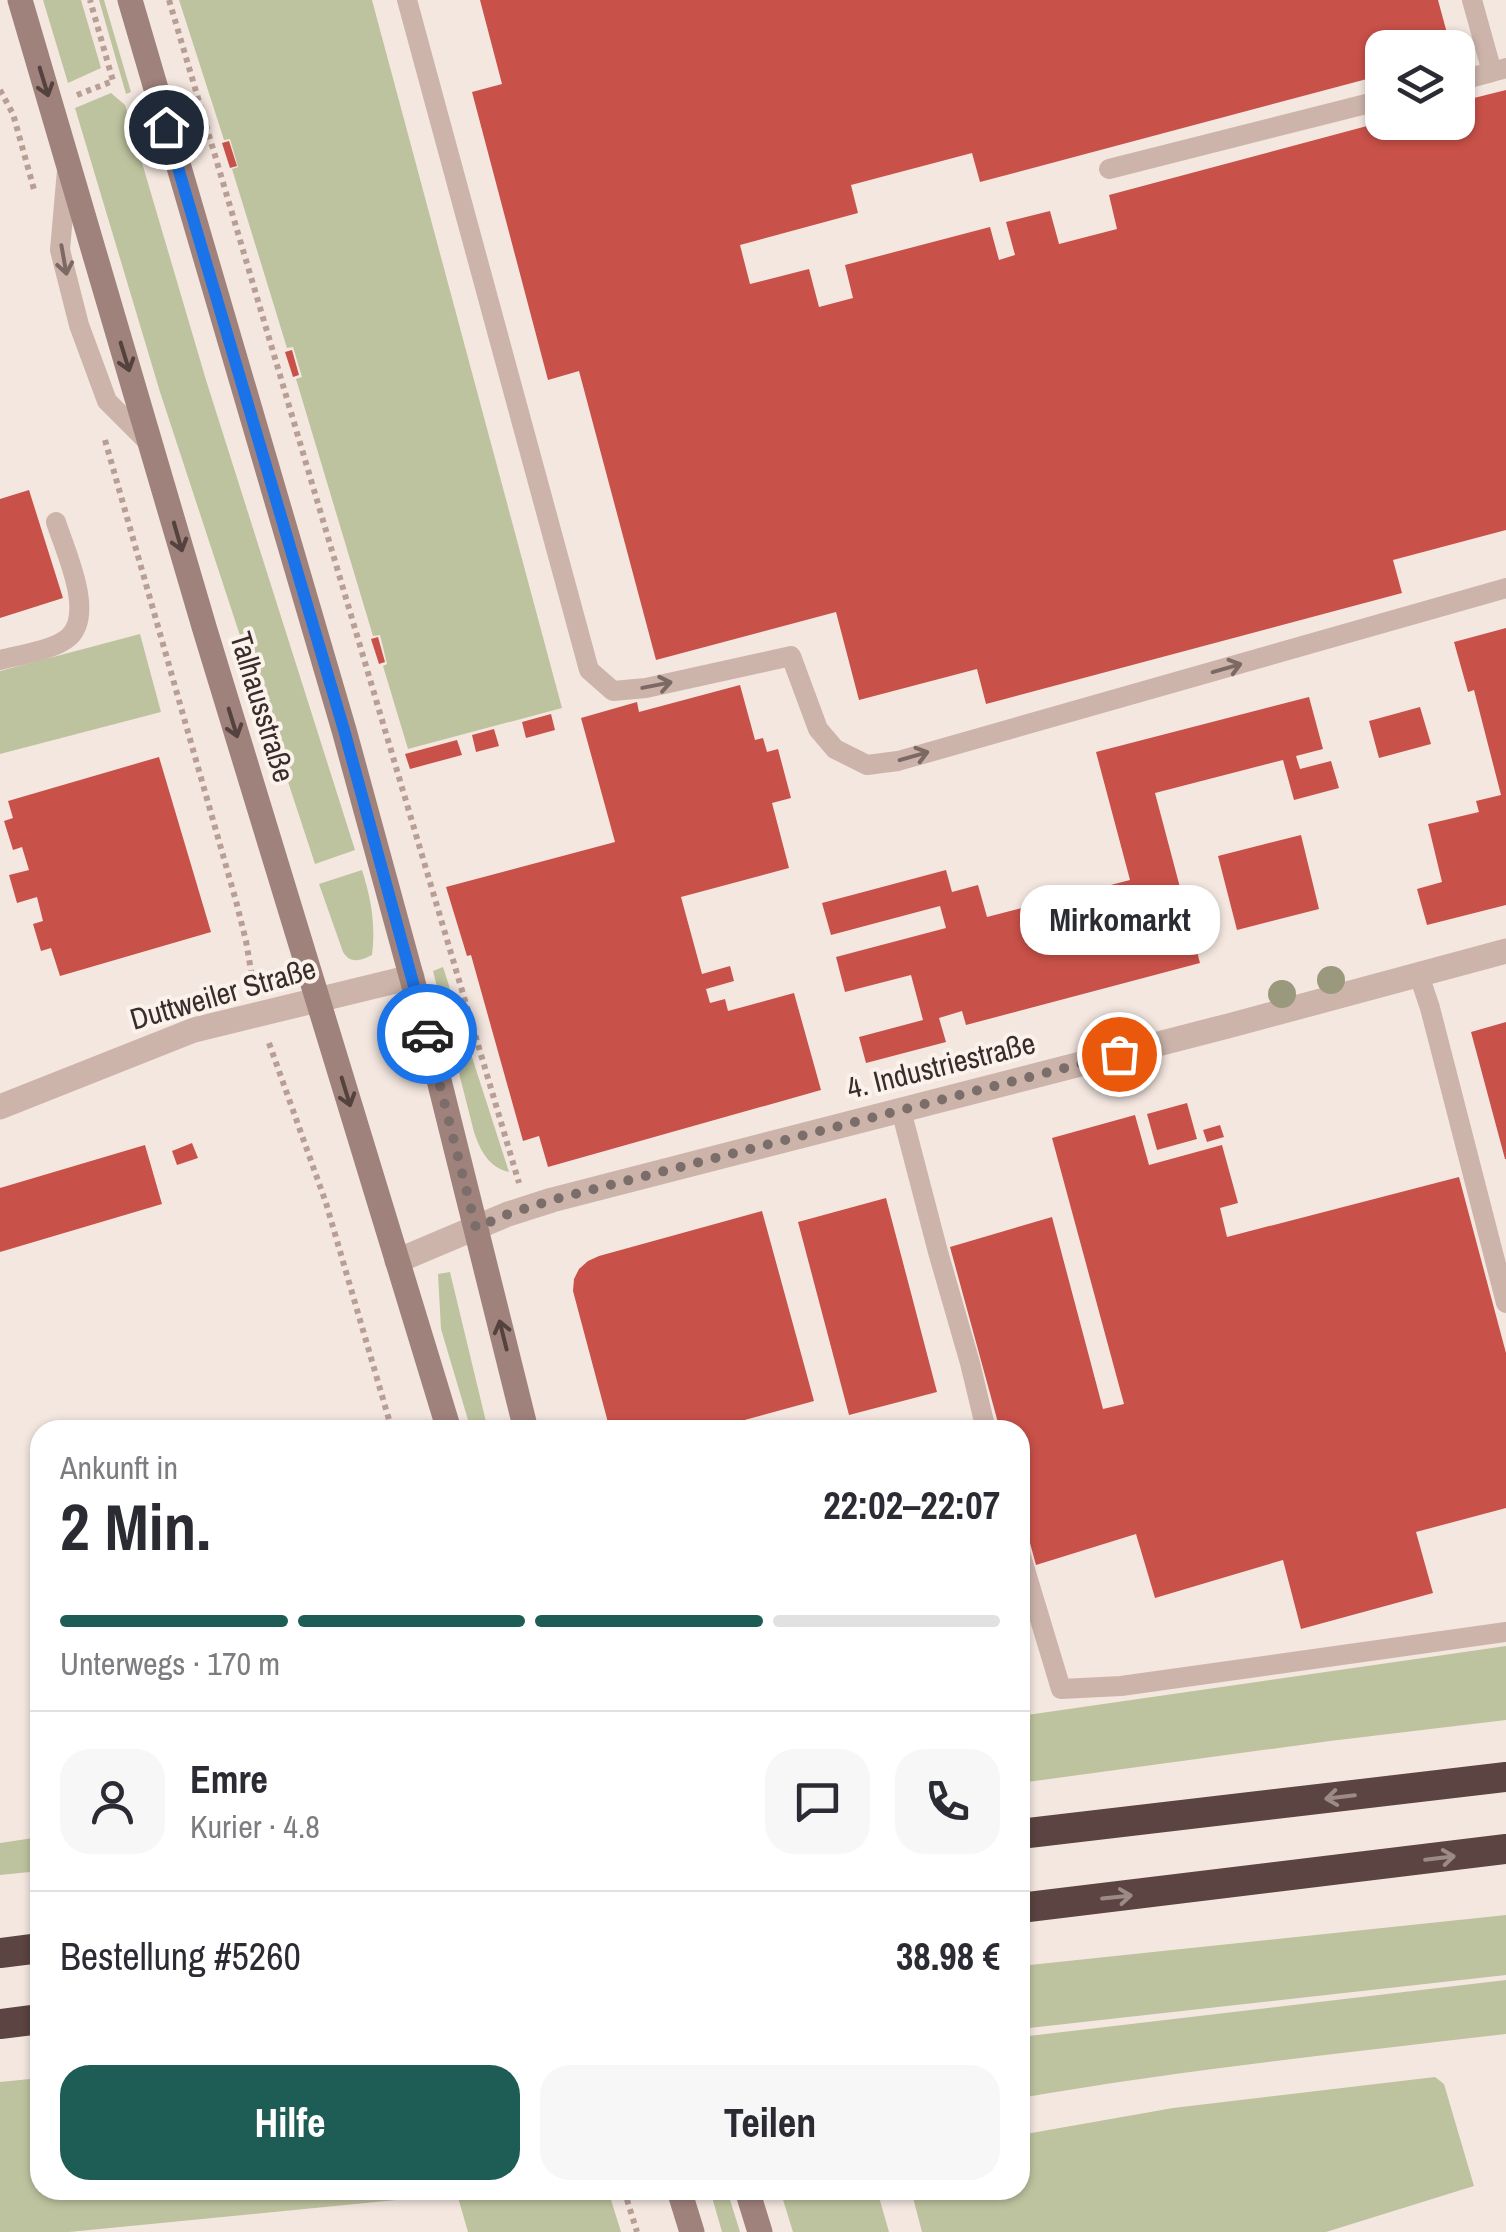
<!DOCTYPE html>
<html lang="de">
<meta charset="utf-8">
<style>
:root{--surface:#fff;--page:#f7f7f7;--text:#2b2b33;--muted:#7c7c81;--line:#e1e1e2;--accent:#1e5d56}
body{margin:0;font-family:"Archivo Narrow",sans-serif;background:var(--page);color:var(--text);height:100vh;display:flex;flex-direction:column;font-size:38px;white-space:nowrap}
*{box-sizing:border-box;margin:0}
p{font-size:32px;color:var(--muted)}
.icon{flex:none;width:55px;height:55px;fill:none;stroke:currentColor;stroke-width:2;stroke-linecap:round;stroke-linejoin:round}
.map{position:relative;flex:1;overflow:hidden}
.panel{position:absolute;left:30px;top:1420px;width:1000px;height:780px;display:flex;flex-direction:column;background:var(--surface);border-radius:30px;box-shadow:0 2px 8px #0004}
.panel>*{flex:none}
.buttons{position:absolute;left:1365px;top:30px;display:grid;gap:20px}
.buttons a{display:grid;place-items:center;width:110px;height:110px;border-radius:20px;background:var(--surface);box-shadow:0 2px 8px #0004;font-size:50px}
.pin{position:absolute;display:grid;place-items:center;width:85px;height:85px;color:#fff;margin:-42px;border:5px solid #fff;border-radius:50%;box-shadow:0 2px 10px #0007}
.courier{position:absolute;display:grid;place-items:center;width:100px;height:100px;margin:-50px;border:8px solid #1a73e8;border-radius:50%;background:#fff;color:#222;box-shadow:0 2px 12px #0007}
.bubble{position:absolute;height:70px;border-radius:30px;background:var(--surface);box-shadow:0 2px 8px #0004;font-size:32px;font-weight:700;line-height:70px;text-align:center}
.summary em{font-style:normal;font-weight:700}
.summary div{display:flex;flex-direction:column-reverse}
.summary{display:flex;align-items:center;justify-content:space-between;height:170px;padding:0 30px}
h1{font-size:65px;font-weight:700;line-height:75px}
.bar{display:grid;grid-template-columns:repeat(4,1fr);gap:15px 10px;align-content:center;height:120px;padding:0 30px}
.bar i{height:12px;border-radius:8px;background:var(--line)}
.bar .current{background:var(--accent)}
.bar p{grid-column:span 4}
.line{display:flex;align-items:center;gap:25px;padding:0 30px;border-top:2px solid var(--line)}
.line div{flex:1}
.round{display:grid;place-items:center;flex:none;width:105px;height:105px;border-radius:30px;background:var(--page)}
.action{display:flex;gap:20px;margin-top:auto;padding:20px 30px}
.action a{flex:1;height:115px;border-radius:30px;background:var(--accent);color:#fff;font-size:40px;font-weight:700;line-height:115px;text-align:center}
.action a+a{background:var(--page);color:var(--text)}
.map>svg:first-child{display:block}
</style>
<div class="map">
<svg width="1506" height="2232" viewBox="0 0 1506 2232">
<rect width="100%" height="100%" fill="#f4e7e0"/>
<path fill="#bec39f" d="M43,0H81L101,68L68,83Z
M99,0H104L131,92L126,94Z
M179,0H372L562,708L408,749L383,666L387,664L380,635L373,636L296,379L302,377L293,347L287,348L232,169L238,167L230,139L224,140Z
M111,93L125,105L206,380L355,850L315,864L160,392L75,108Z
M140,634L161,712L0,754V671Z
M362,870C371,898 376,926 372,955C361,961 350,964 343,952L319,884Z
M443,967L509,1172C489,1168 480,1150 474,1132L433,971Z
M450,1272L488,1430H471L441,1329L438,1274Z
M1506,1646V1720L1330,1741L1020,1783V1716Z
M40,1837V1871L0,1875V1843Z
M1506,1915V1975L1020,2029V1966Z
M1506,1980V2034C1343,2053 1181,2070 1020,2098V2037Z
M1435,2077L1444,2084L1474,2186L1326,2232H922L911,2190H1020V2135L1173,2108Z
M40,2078V2190H608L621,2232H468L457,2194L69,2232H0V2082Z
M710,2190H727L740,2232H722Z
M780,2190H877L889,2232H793Z"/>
<path fill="#c85149" d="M480,0H1438L1451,48H1382V75L980,182L972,153L851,185L858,213L740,245L750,284L809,269L819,307L853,298L845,265L990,227L999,260L1015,255L1006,222L1050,211L1059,244L1117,229L1109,195L1382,122H1458V102L1506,90V530L1393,560L1402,593L986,704L977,669L859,700L836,612L656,660L579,371L548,380L472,92L502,84Z
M229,141L237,166L230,168L222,143Z
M292,350L299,375L293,377L285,352Z
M29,490L63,598L0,618V499Z
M1506,628V905L1427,925L1417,889L1442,882L1428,824L1479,812L1476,801L1501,795L1474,690L1468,692L1454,642Z
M378,637L385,662L379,664L371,639Z
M740,685L755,740L763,738L767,752L778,749L791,798L772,803L789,868L681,897L702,974L730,966L734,981L706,989L710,1003L725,999L728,1011L794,993L821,1090L548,1167L539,1136L523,1141L471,955L467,956L446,887L615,842L581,718L637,702L639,712Z
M1309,697L1323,749L1296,756L1300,769L1331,761L1339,788L1294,800L1283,760L1155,793L1200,963L966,1025L962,1011L939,1018L946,1042L866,1063L859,1037L923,1020L911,975L845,992L836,957L946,928L940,906L831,935L822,903L946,870L952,892L978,885L987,917L1130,880L1096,752Z
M1420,707L1431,744L1379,758L1369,721Z
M551,714L555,730L526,738L522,722Z
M494,729L499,746L476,752L472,735Z
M457,740L462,755L410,769L405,754Z
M159,757L211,932L60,976L51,948L41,951L33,924L43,921L37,897L17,903L9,875L29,870L22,847L13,850L4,821L13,818L8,801Z
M1301,835L1319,909L1237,930L1218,856Z
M1506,1022V1159H1505L1471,1032Z
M1187,1103L1197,1139L1157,1150L1147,1114Z
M1135,1115L1149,1165L1222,1145L1238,1203L1220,1208L1227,1237L1459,1177L1506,1353V1508L1416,1532L1433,1593L1301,1629L1283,1560L1155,1598L1136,1534L1036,1565L1020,1506V1430H1000L950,1247L1052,1217L1103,1409L1124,1404L1052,1138Z
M1220,1125L1224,1137L1207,1142L1203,1130Z
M192,1143L198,1158L177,1165L172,1151Z
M145,1145L162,1204L0,1252V1188Z
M886,1198L937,1392L849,1415L798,1222Z
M762,1211L814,1401L726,1425L728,1430H610L573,1291L574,1279L579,1269L588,1261L599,1256Z"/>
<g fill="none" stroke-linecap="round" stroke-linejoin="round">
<path stroke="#b89e95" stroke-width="6" stroke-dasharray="5 5" stroke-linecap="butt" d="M169,0L519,1183
M0,90L13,114L35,193
M77,95L113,81L90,0
M105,440L236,901L246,941L254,988
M269,1043L326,1203L392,1430
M624,2190L637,2232"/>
<path stroke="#ccb4ab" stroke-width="20" d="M407,0L589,670L613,691L646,688L791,656L818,729L835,749L867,765L898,761L1506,588
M1472,0L1492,72L1506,68
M1458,81L1492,72
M1109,169L1382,100
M67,170L60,250L79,325L107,401L151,445
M0,660C19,655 55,650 69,637C95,613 65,551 56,522
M1419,975L1430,1008L1506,1303
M901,1110L938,1252L970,1363L986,1430
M1020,1553L1061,1689L1121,1686L1506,1632"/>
<path stroke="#ccb4ab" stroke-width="25" d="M0,1107L194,1030L412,977
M397,1261L508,1214L552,1200L1228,1026L1506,951"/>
<path stroke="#a0827c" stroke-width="25" d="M20,0L205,630L449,1430
M130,0L344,730L432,1052L526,1430
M679,2190L692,2232
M747,2190L760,2232"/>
<path stroke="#5b4441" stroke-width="30" d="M1020,1834L1506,1777
M1020,1908L1506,1849
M0,1953L40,1948
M0,2024L40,2019"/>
</g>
<g fill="#9a997e">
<circle cx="1331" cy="980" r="14"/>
<circle cx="1282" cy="994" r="14"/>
</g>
<defs><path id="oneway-shaft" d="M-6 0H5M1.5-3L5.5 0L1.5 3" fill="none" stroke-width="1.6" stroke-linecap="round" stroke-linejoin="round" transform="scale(2.5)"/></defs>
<g stroke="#54423e">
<use href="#oneway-shaft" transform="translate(44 82) rotate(73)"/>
<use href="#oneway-shaft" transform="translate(125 357) rotate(73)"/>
<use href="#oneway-shaft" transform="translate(178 537) rotate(74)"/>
<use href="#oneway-shaft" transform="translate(233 723) rotate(73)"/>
<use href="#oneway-shaft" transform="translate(346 1092) rotate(73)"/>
<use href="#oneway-shaft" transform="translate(503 1335) rotate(-104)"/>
</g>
<g stroke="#7c6964">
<use href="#oneway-shaft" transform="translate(64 260) rotate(80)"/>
<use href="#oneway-shaft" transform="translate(1227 668) rotate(-16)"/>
<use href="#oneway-shaft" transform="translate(657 685) rotate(-11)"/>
<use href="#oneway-shaft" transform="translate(914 756) rotate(-16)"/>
</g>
<g stroke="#9b8a85">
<use href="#oneway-shaft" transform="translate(1340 1797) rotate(173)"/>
<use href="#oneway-shaft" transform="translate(1440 1858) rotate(-7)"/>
<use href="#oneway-shaft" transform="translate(1117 1897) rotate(-6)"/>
</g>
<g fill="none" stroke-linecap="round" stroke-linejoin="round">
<path stroke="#7b6d6a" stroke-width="10" stroke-dasharray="0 18" d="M427,1034L476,1228L508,1214L552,1200L1119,1054"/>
<path stroke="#1a73e8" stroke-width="12" d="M166,127L344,730L427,1034"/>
</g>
<g text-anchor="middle" stroke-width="8" stroke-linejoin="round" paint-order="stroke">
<g font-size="30" fill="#3a2c2a" stroke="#fbf2ec">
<text transform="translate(262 707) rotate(73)" y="10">Talhausstraße</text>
<text transform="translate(223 994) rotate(-16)" y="10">Duttweiler Straße</text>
<text transform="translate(941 1066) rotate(-14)" y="10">4. Industriestraße</text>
</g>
</g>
</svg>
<div class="buttons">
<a><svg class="icon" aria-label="layers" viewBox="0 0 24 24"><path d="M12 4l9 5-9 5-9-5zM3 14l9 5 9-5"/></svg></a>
</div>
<div class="pin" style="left:1119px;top:1054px;background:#ea580c"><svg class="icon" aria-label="bag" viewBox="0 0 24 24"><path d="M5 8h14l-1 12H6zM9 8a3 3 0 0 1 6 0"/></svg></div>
<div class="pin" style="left:166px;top:127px;background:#1f2937"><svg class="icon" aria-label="home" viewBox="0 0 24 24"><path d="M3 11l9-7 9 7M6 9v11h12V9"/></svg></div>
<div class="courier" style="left:427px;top:1034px"><svg class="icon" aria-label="car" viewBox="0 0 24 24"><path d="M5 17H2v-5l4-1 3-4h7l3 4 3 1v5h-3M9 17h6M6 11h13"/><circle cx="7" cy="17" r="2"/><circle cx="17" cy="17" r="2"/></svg></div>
<div class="bubble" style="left:1020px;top:885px;width:200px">Mirkomarkt</div>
<section class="panel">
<div class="summary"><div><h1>2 Min.</h1><p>Ankunft in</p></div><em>22:02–22:07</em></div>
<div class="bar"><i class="current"></i><i class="current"></i><i class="current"></i><i></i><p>Unterwegs · 170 m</p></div>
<div class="line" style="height:180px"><a class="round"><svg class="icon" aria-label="person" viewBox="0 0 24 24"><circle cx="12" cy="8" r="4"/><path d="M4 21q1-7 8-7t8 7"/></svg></a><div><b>Emre</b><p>Kurier · 4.8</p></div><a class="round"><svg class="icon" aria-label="chat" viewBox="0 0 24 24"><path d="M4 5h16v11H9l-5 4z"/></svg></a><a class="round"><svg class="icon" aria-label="phone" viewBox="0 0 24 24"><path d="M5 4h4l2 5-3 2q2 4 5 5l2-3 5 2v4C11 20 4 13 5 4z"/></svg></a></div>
<div class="line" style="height:130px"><div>Bestellung #5260</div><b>38.98 €</b></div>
<div class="action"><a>Hilfe</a><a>Teilen</a></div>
</section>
</div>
